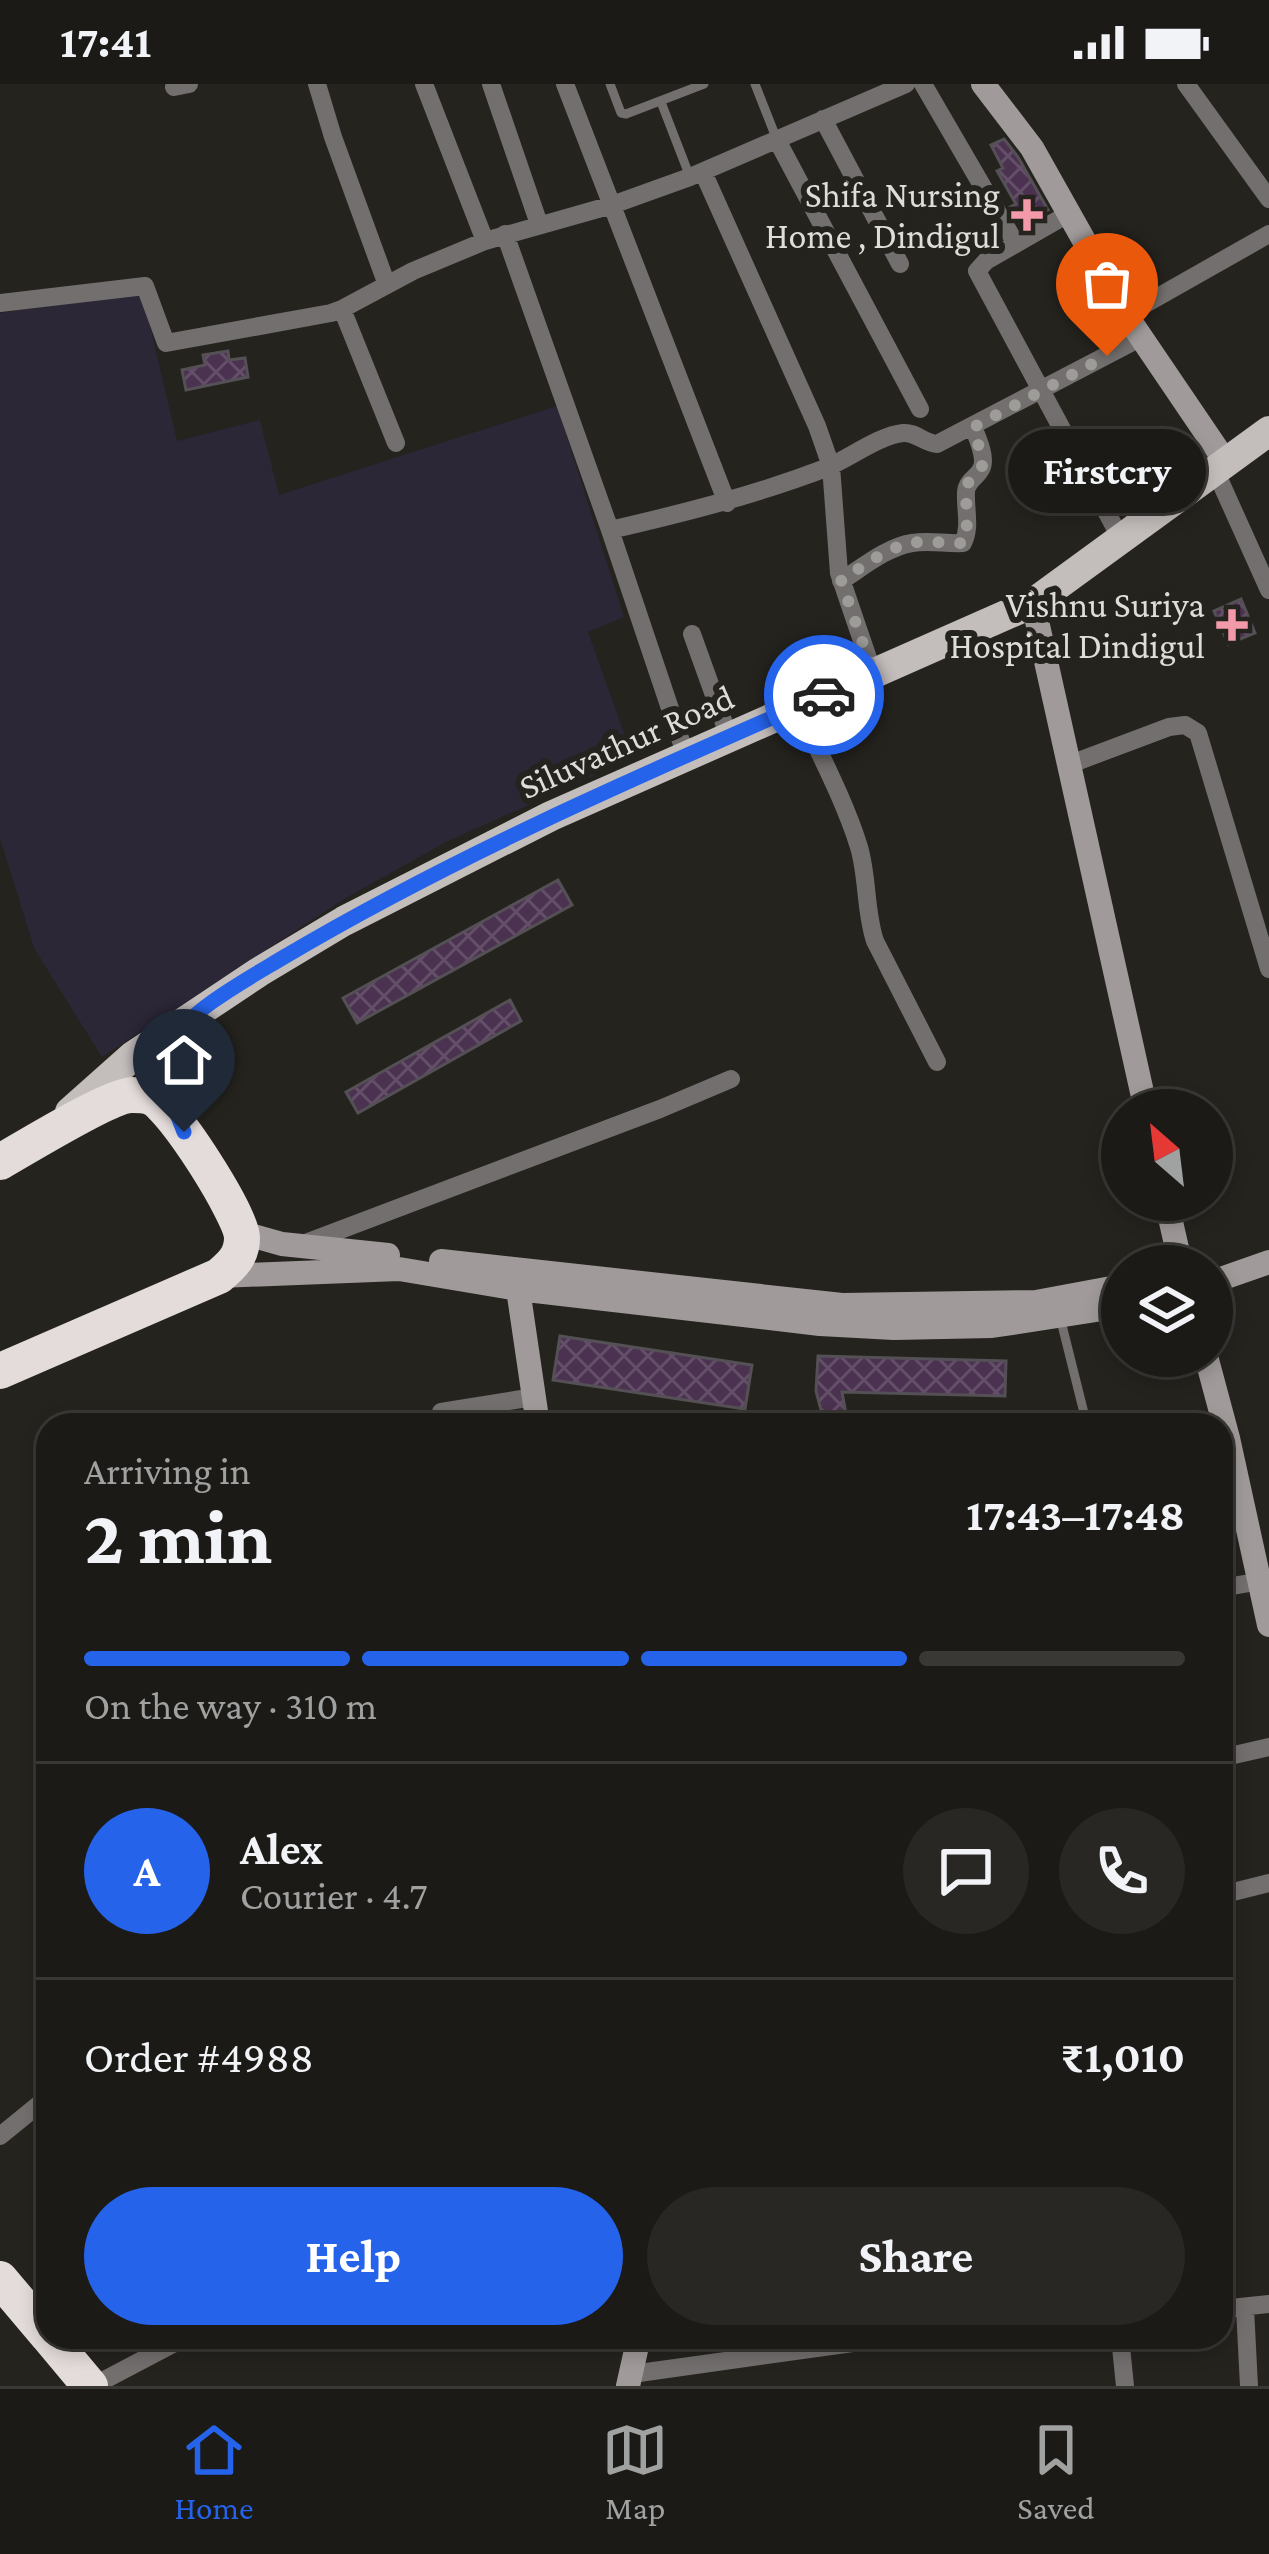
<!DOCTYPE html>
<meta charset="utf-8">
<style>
:root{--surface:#1b1a16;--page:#282723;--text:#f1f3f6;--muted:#a0a1a1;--line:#393835;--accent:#2563eb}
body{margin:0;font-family:"Crimson Pro",serif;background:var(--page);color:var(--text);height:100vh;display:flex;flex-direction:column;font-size:45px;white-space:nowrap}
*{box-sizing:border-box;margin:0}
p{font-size:39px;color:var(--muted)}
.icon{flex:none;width:66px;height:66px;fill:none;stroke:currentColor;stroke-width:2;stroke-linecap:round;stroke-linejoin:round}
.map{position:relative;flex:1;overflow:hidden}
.panel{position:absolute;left:36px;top:1329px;width:1197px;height:936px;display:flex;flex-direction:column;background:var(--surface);border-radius:36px;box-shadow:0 6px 18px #0003,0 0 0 3px var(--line)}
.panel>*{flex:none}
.needle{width:78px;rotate:332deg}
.buttons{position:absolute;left:1101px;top:1005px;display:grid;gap:24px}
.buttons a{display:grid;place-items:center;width:132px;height:132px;border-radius:50%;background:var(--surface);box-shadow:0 6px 18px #0003,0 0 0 3px var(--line);font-size:60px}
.pin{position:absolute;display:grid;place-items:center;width:102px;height:102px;color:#fff;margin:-123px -51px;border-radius:50% 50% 50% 0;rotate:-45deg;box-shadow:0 0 12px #0007}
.pin .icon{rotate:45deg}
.courier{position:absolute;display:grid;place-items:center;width:120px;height:120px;margin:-60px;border:9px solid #2563eb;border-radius:50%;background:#fff;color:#222;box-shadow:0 3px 15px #0007}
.bubble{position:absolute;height:84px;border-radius:42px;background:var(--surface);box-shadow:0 6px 18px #0003,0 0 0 3px var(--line);font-size:39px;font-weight:700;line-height:84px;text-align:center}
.head em{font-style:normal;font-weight:700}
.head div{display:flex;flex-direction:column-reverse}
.head{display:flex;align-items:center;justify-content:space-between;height:204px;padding:0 48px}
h1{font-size:78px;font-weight:700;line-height:90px}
.bar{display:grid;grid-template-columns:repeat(4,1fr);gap:18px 12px;align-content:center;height:144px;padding:0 48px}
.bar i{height:15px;border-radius:9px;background:var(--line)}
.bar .current{background:var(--accent)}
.bar p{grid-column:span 4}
.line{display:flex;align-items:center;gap:30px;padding:0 48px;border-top:3px solid var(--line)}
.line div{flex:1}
.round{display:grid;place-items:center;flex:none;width:126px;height:126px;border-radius:63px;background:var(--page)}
.action{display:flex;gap:24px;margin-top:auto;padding:24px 48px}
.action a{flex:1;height:138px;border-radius:72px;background:var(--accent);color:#fff;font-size:48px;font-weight:700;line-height:138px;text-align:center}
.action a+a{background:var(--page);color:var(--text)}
.status{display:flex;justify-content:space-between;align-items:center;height:84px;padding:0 60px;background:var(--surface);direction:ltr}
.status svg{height:33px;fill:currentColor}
.menu{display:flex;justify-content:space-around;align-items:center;height:168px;border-top:3px solid var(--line);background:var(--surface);font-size:33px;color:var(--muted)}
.menu a{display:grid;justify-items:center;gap:6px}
.menu .current{color:var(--accent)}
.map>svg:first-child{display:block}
</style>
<div class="status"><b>17:41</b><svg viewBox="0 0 49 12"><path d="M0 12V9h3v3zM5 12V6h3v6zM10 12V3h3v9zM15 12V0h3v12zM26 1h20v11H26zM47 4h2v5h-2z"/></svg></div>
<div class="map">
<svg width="1269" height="2302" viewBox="0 0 1269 2302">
<defs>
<pattern id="building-cross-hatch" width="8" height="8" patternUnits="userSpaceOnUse" patternTransform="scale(3)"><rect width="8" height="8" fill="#4b3250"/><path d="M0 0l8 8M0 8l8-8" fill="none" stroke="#644f69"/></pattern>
</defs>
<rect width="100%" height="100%" fill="#24231e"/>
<path fill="#2c2737" d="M142,208L177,357L260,336L279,411L557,322L624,533L588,548L633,674L446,758L344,815L102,973L34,864L0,754V229Z"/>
<path fill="url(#building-cross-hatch)" stroke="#545055" stroke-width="3" d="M1004,55L1018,73L1048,126L1021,141L1010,123L1016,120L997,87L1003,84L991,61Z
M228,267L229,276L245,274L248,293L186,306L182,286L205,281L203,271Z
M1241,515L1255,549L1228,560L1214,527Z
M558,796L572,821L357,939L343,914Z
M510,916L521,937L358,1029L346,1008Z
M560,1252L752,1281L745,1325L553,1296Z
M818,1272L1006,1277L1005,1312L842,1308L848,1341H825L816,1307Z"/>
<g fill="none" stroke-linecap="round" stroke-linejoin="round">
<path stroke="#726f6e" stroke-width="9" d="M610,0L621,29L626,30L704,0
M755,0L777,56
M661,18L690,93
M1060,1233L1087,1341"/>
<path stroke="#726f6e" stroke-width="18" d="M317,0L333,53L387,201
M424,0L485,157
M491,0L539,140
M565,0L727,419
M923,0L1016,160
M1186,0L1269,115
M174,3L189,0
M823,35L900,180
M777,56L920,325
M703,88L817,342L831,382L839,489L873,589
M1068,130L986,177L977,187L1121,455
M505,150L610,446L686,672
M0,219L145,202L166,259L331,229L342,225L413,187L485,157L612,121L690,93L906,0
M342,225L396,359
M1126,231L1269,150
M1215,386L1269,506
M610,446C684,429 755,411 826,384C848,375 880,351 903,349C916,348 924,359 937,360L1140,254
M841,497C863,483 887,463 912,459C929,456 946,460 963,459C971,443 965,426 966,408C967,395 978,394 982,383C986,372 977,353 973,343
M692,550L729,653
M798,623C819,669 844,715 859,763C868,794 865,827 875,857L937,978
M1068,681L1169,643L1185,641L1198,649L1269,885
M303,1160L660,1025L731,995
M441,1328L534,1313
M1221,1504L1261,1497
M1221,1674L1269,1663
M1221,1811L1269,1799
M0,2052L48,2013
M1245,2224L1249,2302
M1221,2225L1269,2220
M1120,2253L1125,2302
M632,2290L896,2253
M93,2302L186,2253"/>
<path stroke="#a09b9a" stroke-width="24" d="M983,0L1032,64L1126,231L1225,377
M1033,519L1146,1026
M1166,1116L1181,1182
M243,1149L282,1160L388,1171
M441,1177L842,1221L1036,1218L1122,1202
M219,1192L399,1185L518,1205L820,1240L894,1244L992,1242L1122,1222
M1212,1198L1269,1178
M518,1205L538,1341
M1206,1272L1228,1354L1269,1541
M628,2302L639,2253"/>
<path stroke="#c3bdbc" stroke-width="30" d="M181,946C152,978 169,1005 181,1040
M70,1028L133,972L259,888L344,837L551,732L1033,519L1269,347"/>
<path stroke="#e4dcda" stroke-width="36" d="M0,1078C23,1065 112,1010 133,1011C140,1011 146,1011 152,1014C173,1023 242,1132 242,1154C242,1172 232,1181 219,1192L0,1287
M0,2195L48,2252
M49,2253L90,2302"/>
</g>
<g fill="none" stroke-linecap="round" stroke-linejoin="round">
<path stroke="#9d9c98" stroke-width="12" stroke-dasharray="0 21.6" d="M824,611L873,589L841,496C863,483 887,463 912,459C929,456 946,460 963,459L967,452L966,407L968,399L982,383V376L974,343L1107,272"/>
<path stroke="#2563eb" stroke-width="15" d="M184,1048C175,1023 155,986 169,961C187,927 251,893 284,873C456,771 641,691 824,611"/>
</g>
<g fill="#f39aaa" stroke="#24231e" stroke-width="4.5">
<path d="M1021 113h12v12h12v12h-12v12h-12v-12h-12v-12h12z"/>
<path d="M1226 523h12v12h12v12h-12v12h-12v-12h-12v-12h12z"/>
</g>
<g text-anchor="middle" stroke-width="12" stroke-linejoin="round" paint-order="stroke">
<g font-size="36" fill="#deddda" stroke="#24231e" text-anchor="end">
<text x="1000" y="123">Shifa Nursing<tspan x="1000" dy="41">Home , Dindigul</tspan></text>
<text x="1205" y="533">Vishnu Suriya<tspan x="1205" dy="41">Hospital Dindigul</tspan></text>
</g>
<g font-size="36" fill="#deddda" stroke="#24231e">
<text transform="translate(626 657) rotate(-24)" y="13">Siluvathur Road</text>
</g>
</g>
</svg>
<div class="buttons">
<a><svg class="needle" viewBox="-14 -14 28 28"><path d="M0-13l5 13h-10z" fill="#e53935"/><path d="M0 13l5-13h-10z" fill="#a0a1a1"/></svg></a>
<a><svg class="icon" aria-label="layers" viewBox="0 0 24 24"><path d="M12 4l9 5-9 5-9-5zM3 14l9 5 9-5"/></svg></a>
</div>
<div class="pin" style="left:1107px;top:272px;background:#ea580c"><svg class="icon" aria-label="bag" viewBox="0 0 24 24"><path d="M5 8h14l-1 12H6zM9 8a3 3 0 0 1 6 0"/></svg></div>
<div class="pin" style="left:184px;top:1048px;background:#1f2937"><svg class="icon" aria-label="home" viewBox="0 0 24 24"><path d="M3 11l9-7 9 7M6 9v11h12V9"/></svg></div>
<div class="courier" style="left:824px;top:611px"><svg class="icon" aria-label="car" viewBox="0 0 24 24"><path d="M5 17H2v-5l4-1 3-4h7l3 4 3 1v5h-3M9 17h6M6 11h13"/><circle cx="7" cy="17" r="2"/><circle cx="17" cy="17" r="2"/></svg></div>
<div class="bubble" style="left:1008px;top:345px;width:198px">Firstcry</div>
<section class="panel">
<div class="head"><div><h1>2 min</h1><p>Arriving in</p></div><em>17:43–17:48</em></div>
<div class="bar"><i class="current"></i><i class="current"></i><i class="current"></i><i></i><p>On the way · 310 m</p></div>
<div class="line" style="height:216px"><b class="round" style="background:var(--accent);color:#fff">A</b><div><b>Alex</b><p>Courier · 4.7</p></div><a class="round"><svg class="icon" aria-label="chat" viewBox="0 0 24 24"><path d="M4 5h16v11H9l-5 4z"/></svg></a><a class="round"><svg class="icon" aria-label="phone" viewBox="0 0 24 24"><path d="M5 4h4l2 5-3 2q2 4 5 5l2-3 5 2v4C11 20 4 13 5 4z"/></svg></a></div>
<div class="line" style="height:156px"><div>Order #4988</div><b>₹1,010</b></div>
<div class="action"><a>Help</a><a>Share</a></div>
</section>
</div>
<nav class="menu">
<a class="current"><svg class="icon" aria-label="home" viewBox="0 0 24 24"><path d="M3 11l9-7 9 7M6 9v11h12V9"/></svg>Home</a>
<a><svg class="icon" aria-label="map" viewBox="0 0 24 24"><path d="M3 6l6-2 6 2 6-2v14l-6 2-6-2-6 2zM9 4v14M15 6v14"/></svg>Map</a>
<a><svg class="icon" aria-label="saved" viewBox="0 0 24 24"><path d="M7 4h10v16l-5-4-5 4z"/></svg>Saved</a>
</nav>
